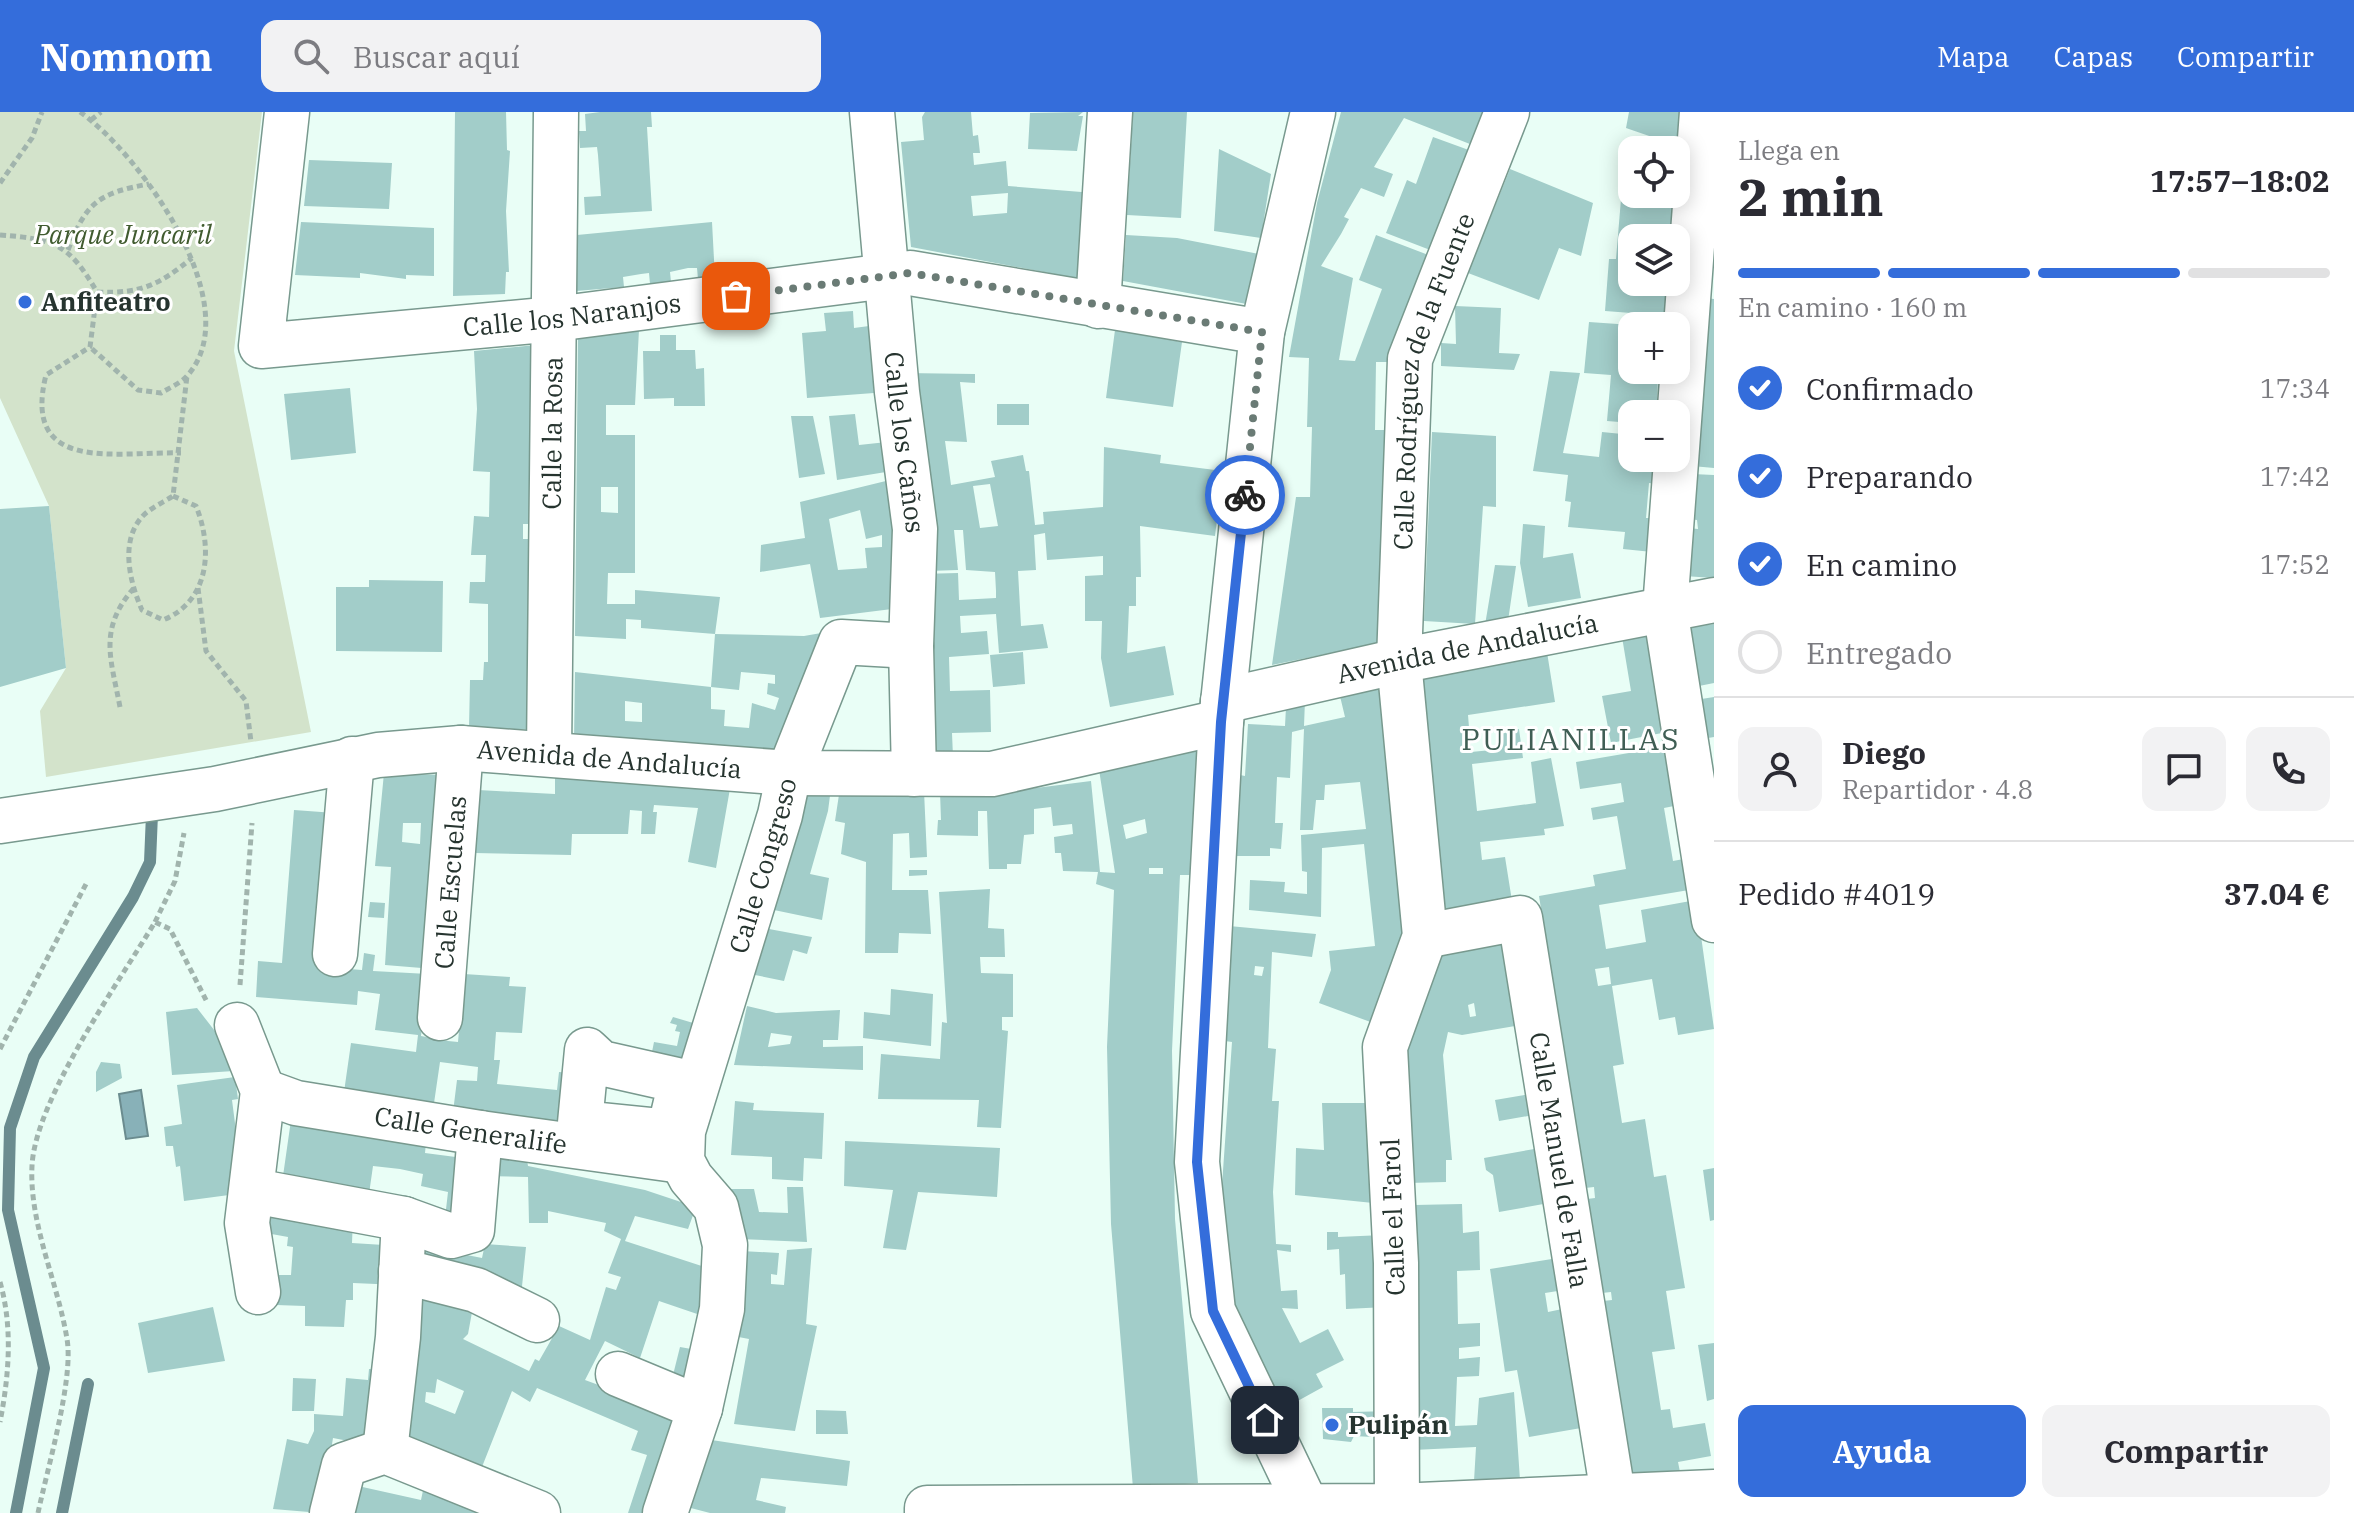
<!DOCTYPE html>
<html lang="es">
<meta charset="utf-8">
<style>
:root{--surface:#fff;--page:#f2f2f3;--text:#2b2b33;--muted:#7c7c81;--line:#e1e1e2;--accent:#346ddb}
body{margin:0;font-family:"IBM Plex Serif",serif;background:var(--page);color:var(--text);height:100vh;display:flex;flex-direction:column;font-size:30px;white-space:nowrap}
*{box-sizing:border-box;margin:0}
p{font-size:26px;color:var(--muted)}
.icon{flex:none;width:44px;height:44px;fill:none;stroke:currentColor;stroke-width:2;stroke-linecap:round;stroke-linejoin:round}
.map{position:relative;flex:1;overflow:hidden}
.details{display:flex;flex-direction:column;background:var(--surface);width:640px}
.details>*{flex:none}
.buttons{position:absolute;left:1618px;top:24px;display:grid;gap:16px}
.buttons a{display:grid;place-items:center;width:72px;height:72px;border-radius:16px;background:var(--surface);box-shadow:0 4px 20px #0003;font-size:40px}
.pin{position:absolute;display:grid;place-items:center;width:68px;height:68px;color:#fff;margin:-34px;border-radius:16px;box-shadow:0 4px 12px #0006}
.courier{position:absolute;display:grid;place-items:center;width:80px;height:80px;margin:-40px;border:6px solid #346ddb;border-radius:50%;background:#fff;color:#222;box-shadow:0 2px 10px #0007}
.summary em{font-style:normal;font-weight:800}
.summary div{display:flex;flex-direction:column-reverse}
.summary{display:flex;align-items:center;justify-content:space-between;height:136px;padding:0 24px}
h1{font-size:52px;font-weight:800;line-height:60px}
.bar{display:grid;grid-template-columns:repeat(4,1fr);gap:12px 8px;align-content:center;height:96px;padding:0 24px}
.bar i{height:10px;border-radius:6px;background:var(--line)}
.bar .selected{background:var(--accent)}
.bar p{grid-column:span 4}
.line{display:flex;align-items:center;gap:20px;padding:0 24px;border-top:2px solid var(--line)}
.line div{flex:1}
.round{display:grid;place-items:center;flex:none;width:84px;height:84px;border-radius:16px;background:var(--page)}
ol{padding:0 24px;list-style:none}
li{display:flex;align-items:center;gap:24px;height:88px}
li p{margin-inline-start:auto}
li .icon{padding:8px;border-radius:50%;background:var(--accent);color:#fff;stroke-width:4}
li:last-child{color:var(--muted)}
li i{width:44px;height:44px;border:4px solid var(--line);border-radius:50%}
.cta{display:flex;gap:16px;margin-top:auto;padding:16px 24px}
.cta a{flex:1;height:92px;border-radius:16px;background:var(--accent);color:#fff;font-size:32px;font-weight:800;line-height:92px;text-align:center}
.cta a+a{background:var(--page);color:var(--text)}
header{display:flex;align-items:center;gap:48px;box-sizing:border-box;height:112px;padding:0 40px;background:var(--accent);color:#fff}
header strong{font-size:38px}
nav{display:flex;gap:44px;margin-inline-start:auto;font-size:28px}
.search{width:560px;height:72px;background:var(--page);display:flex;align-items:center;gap:20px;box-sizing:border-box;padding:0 28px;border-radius:16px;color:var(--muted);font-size:30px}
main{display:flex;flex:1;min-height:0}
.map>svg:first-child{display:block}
</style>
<header>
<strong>Nomnom</strong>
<div class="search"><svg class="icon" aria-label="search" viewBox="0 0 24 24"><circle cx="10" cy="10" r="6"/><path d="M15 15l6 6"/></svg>Buscar aquí</div>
<nav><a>Mapa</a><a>Capas</a><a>Compartir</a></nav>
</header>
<main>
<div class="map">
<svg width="1714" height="1401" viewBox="0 0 1714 1401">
<rect width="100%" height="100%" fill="#e9fef6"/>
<path fill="#d3e3cb" d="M0,0H262L234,239L311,620L46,665L40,599L66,556L49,394L0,286Z"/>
<path fill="#88b1b8" stroke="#6b8c8f" stroke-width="2" d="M141,978L148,1024L126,1027L119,982Z"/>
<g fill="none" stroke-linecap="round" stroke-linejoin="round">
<path stroke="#6b8c8f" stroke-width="12" d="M16,1401L44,1256L8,1098L10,1016L34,945L133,785L150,750L152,702
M62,1401L88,1272"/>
</g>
<path fill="#a2cdc9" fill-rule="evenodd" d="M455,0H506L507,38L510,39L506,99L509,160H506L505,182L453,184Z
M600,0H651L652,15H647L652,99L585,103L584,85L601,84L598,43L597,35L580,36L579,19H586L585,2Z
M925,0H971L973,24L978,23L980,41H973L974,53L1006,49L1008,74L1094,81L1091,169L911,135L901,30L924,28L922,5ZM1008,81L1007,101L973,104L971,84Z
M1083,0L1078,4H1083L1077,39L1028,37L1030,1Z
M1133,0H1187L1181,106L1127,103Z
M1341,0H1494L1480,36L1404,6L1374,55L1393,62L1384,85L1361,76L1344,105L1349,107L1341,122L1321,154L1353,166L1339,248L1355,249L1382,177L1359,168L1376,123L1431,144L1396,250H1376L1375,318H1393L1385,530L1272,553L1296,385H1310L1312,315H1307L1309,246L1289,245L1317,91Z
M1629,0H1687L1684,36L1626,16Z
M1433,25L1477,41L1438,141L1386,121L1407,68L1416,72Z
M1219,37L1271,62L1261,126L1214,119Z
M1625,39H1632V82H1676V42L1684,43L1677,126H1632V170H1673L1671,204L1605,199L1609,147H1616Z
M309,48L392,51L389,97L304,94Z
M1510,57L1593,91L1581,144L1559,136L1539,188L1468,161Z
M301,110L434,116V164L406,163V167L360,161V166L295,163Z
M712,110L715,166L698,167L697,156H688L670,160L671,170L650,172L649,161L641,162L623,165L624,175L576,179L577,123Z
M1126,123L1177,126L1259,142L1252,193L1123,169Z
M1705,186L1714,187V356L1692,354Z
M1455,194L1501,196L1499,241L1520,242L1514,258L1441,254V231L1456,232Z
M853,199L854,216L869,214L874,281L807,286L802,221L826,219L824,201Z
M1589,210L1632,213V258H1658L1657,302H1632V311L1607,309L1611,263L1584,261Z
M639,218L635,293H606V323H635V461H608L607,492H635V478L720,485L715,522L804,524L827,520L781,645L574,628L575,560L711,575V597L725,598L724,614L749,616L752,591L775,598L779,586L767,582L768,571L775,572V563L741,560L739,578L711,575L715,522L641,516V508L626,507V527L575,524L578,222ZM601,375H618V401L601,400ZM625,589L642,591V610L625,609Z
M1115,218L1182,230L1173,295L1106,286Z
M660,223H676V238H695L696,257L704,256L705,294H674V286L644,287L643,239H660Z
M546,232L539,412H523V427H540L541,618L469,616L470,568H483L484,550H488V492L469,491L470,470H485L486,443H471L474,404L489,405L490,360L473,359L477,297L474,239Z
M1550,259L1580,261L1563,341L1599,345L1602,320L1632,323V346H1659L1657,372L1649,371L1646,406H1654L1652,440L1623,437L1625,420L1568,415L1571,390L1565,389L1568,363L1533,359Z
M905,261L975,262V271L960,270L967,330L945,329L951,373L995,365L991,349L1023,343L1026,359H1029L1035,413L1044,412L1043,400L1103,395L1104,335L1161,343L1160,351L1223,359L1215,424L1140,414L1141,465H1136V494H1129L1127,541L1165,534L1174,583L1110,595L1101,546L1102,509H1085V464L1103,463V444L1047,448L1045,421L1034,423L1036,458L1018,459L1021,514L1043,512L1048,536L999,541L996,502L960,504L961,521L987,519L989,542L949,545L950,579L990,578L991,620L952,621L953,645L925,646L919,462L958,461L959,488L996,486V479L995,460L966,458L963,418H954L958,458L928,459ZM990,372L998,414L980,416L973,374Z
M350,276L356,341L291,348L284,282Z
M997,292H1029V313H997Z
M855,302L859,333L887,330L892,359L837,368L829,304Z
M791,304H813L825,362L799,366Z
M1432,320L1496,324V395L1483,394L1475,512L1424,509Z
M1692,362L1714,363V466L1684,464L1688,416L1698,417L1697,408L1689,407Z
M894,367L908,495L820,506L810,452L760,460L761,433L805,426L800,390ZM860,398L866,427L882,423V435L865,436L867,456L838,458L829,407Z
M49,394L66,556L0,575V397Z
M1523,412L1545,414L1543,446L1573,441L1581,486L1528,495L1520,451Z
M1495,453L1516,454L1508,509L1485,513Z
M369,468L443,469L442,540L336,539V475H369Z
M1714,512V571L1694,575L1683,516Z
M1650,513L1667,620L1611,631L1602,584L1631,579L1621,519Z
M1546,534L1555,590L1468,603L1471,640L1502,637L1500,620L1519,617L1523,646L1472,652L1477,699L1536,691L1531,650L1551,646L1564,714L1544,717L1545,723L1480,730L1482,748L1505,745L1512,789L1442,808L1418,561Z
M1023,540L1025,572L993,575L990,543Z
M1384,569L1423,810L1384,915L1319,891L1331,858L1329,839L1375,834L1364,732L1322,736L1321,805L1249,798L1250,768L1285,770L1284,780L1307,782V760L1302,759L1301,723L1366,717L1360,670L1325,673L1324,688H1316L1313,718H1300L1304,617L1292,620L1290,666L1277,665L1275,711H1283L1281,737L1270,736V744H1235L1240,663L1245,664L1248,612L1285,614L1286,595L1305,588L1304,614L1345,605L1339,580Z
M1714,585V625L1702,627L1695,588Z
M1197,630L1207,692L1196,763H1180L1172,939L1175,1107L1198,1371L1133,1376L1111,1112L1107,935L1114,778L1096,772L1098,760L1063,759L1061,741H1055L1054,725L1073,722L1072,712L1053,714L1051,695L1034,697V722L1024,723L1021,752H1007V757H989L987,699H978V724L937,723L938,708H941L940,680H1005L1091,669L1100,760L1115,761L1098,651ZM1145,707L1147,721L1126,727L1123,713ZM1149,756H1163V762H1149Z
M1670,634L1679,693L1664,696L1673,749L1689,746L1695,777L1599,793L1606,837L1646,830L1641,798L1696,788L1714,917L1678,923L1675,905L1659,908L1652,867L1612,874L1624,952L1613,954L1622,1011L1645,1007L1654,1065L1666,1063L1685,1176L1666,1179L1675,1237L1652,1240L1661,1298L1670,1297L1673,1316L1705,1311L1711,1344L1678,1350L1680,1360L1631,1364L1603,1189L1612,1188L1611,1180L1602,1181L1587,1087L1595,1086L1594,1075L1585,1076L1539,784L1595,774L1593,763L1626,757L1617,704L1593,708L1591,696L1624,690L1621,671L1580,677L1576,650ZM1609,855L1611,872L1598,874L1595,857Z
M384,661L445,663L434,857L385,853L391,755L375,754ZM403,711H421L420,732L402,730Z
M555,666L731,671L716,756L688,750L698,696L654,693L653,700H657L655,722H641L642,699L630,698L628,722H572L571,743L475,741L478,678L555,682Z
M810,676H831L828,699L810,762L829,766L822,808L774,798Z
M840,676L924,679L927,745L910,746L909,721L893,722L892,778H928L931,822L899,821L898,841H865L866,750L841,742L845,711L835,709Z
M294,698L335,701L323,855L362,858L364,841L375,843L373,859L428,862L421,924L448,929L458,930L464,862L510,865L509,874L526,875L522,921L496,920L494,948H500L497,972L557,978L559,960L583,962L578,1011L453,1000L457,968L477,969L478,955L440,950L433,998L343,987L351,931L416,940L418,923L375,918L380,882L358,879L357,893L256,885L258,849L282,851Z
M909,758H927V763L909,764Z
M990,777L988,816L1004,817L1005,845H980L981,861L1013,862V905H1002V918L1008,919L1001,1016L977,1015L979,988L878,987L881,942L940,947L942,910L947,911L939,780Z
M370,790L385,791L384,806L368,805Z
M1229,814L1316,822L1312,845L1272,840L1268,936L1276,937L1272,989H1279L1273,1080L1276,1132L1291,1133V1140L1277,1138L1281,1179L1297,1178L1298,1197L1282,1196L1300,1231L1328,1217L1344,1248L1316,1262L1323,1275L1285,1296L1232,1191L1222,1073L1232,930L1225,929ZM1255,854L1264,855L1262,864L1254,863Z
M769,817L812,825L807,842L793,838L784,869L755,863Z
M1505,825L1521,913L1462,923L1448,920L1443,943L1452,1048H1446V1070L1408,1071L1403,937L1433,842ZM1474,891L1476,904L1470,905L1468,893Z
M891,877L933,882L931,934L863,926L864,900L890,903Z
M747,894L776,901L840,898L838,928H823V935L863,934V958L734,953ZM771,921L792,924L790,932L768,935Z
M197,896L225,932L234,959L172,963L166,900Z
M673,905L700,913L684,967L648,960L654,930L677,934L680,920L675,919L677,913L670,911Z
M101,950L120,952L122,966L96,980V960Z
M235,965L238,987L232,988L244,1081L184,1089L180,1054L176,1055L173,1034H166L164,1015L182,1012L177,973Z
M1531,982L1534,1003L1499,1009L1495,988Z
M735,989L754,991L753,998L824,1001L822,1047L804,1046L803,1069L772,1067V1045L731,1043Z
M1322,991H1378L1383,1092L1295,1083L1296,1036L1324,1038Z
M292,1001L427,1021L425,1041L471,1047L463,1109L445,1106L448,1080L421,1074L423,1062L400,1057L373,1054L368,1089L282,1071Z
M845,1029L1000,1036L997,1085L918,1080L906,1138L883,1136L893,1078L844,1074Z
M1540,1036L1549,1091L1499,1100L1493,1063L1486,1058L1484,1046Z
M482,1047L527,1048L528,1054L645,1078L696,1095L688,1117L635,1104L625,1129L717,1159L706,1205L659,1189L640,1246L605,1229L585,1268L688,1306L657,1401H628L647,1343L631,1338L638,1319L537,1276L530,1290L512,1279L478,1365L392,1331L409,1166L475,1184L468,1222L463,1227L529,1259L535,1247L539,1249L559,1214L590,1228L606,1175L616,1178L621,1165L608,1161L621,1127L604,1119L606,1111L548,1099V1111H529L528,1065L482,1064ZM437,1267L464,1279L455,1302L425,1290L426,1280L435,1281Z
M1714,1056V1108L1710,1109L1703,1058Z
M787,1075H803L807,1130L739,1127L730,1077H754L759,1100L788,1101Z
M272,1092L353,1105L352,1131L400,1134L399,1173L353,1171V1188H346L344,1215L305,1214V1194L276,1193L274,1163H291L293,1135L287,1134L288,1125L266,1121Z
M1462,1092L1463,1121L1479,1119L1480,1158L1457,1159L1458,1212L1480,1211V1234L1459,1236V1247L1480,1245L1479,1264L1457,1265L1455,1314L1477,1313L1479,1286L1514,1280L1520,1368L1474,1369L1476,1335L1413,1338L1415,1093Z
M1327,1120H1338V1125L1383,1123L1386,1195L1346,1197L1345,1162L1340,1163L1339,1137L1327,1138Z
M411,1132L482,1146L485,1132L526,1135L520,1194L506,1188V1167L449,1169Z
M812,1136L806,1212L817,1214L795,1319L734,1312L749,1227L728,1223L741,1139L779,1141L777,1163L771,1162V1172L784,1173L787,1138Z
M1558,1146L1564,1178L1545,1181L1548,1200L1567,1196L1587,1315L1529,1325L1517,1258L1505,1260L1490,1157Z
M213,1195L225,1249L148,1261L138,1211Z
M1714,1231V1287L1707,1289L1698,1233Z
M680,1235L697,1238L691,1272L673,1263Z
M369,1257L393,1258L369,1333L333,1326L321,1401L273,1397L287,1327L308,1332L314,1319V1302L343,1304L346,1266L368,1268Z
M293,1266L316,1267L314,1299H292Z
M1322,1296H1353V1300L1390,1299L1391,1326L1354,1324L1351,1330L1323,1327Z
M816,1298L846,1299L848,1322H816Z
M705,1327L850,1349L847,1374L761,1366L756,1388L786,1395L785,1401H710L687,1395Z
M425,1369L481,1391L479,1401H353L358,1374L421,1388Z"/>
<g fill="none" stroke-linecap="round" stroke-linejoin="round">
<defs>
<g id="street">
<path id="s1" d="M287,0L261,234L555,207L910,161L1262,220"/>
<path id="s2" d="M872,0L897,280L915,417L911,534L914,662"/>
<path d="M1702,0L1665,497L1714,808"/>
<path d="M1098,194L1110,0"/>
<path id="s3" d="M549,641L556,0"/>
<path d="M789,661L841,530L911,534"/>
<path id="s4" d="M1425,824L1520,806L1616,1401"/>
<path d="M335,842L352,647"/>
<path id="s5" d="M440,906L461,636"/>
<path d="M237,913L263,979L247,1111L258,1180"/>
<path d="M587,938L601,951L681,969L669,1020L580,1011Z"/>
<path id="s6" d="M263,979L296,991L480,1021L682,1049"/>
<path d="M254,1079L404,1107L451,1124L472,1118L480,1021"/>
<path d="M401,1159L476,1178L537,1208"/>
<path d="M618,1262L700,1296"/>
<path d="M385,1339L398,1225L404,1107"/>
<path id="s7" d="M1397,1394L1396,1151L1385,935L1425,824L1399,549L1410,247L1507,0"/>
<path d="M332,1401L344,1353L385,1339L538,1401"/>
<path d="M927,1401V1396L1397,1394L1714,1380"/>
</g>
<g id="secondary">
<path id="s8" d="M1223,589L1399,549L1714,488"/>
<path id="s9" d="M0,709L215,677L378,643L461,636L789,661L992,662L1221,610"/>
<path id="s10" d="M665,1401L700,1296L722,1197L725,1133L716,1095L691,1066L682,1049L683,1019L780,703L789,661"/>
<path d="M1305,1401L1306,1393L1213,1199L1197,1050L1221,610L1262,220L1313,0"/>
</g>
</defs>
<use href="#street" stroke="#78998e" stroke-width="47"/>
<use href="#secondary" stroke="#78998e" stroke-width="47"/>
<path stroke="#a1b4ad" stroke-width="5" stroke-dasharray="6 4" stroke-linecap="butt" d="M80,0C139,41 250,194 187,264C181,271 169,276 161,281L138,278L90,235
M91,8L101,0
M0,71L32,26L42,0
M0,123C55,127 69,132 97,180L90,235L46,263C21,363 117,339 181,341
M68,138C86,90 99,81 149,72
M97,180C141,182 159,173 192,146
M173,384L196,394C213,436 210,489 163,508L142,498C130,471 120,431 141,406C148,397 164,390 173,384L187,264
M198,476L206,539L246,589L251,630
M120,595C111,547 98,518 133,477
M155,810L175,769L184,721
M240,873L252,711
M0,937L86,772
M0,1170C13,1215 9,1264 0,1310
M38,1401C47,1358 74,1267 67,1227C58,1171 29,1112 32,1054C35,988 119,870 155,810L170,817L207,890"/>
<use href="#street" stroke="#fff" stroke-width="44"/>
<use href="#secondary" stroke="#fff" stroke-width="44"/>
</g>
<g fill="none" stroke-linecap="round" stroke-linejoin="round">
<path stroke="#6a7b75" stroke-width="8" stroke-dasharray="0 14.4" d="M736,184L910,161L1262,220L1245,383"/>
<path stroke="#346ddb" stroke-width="10" d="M1245,383L1221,610L1197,1050L1213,1199L1265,1308"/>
</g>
<g fill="#346ddb" stroke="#fff" stroke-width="3">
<circle cx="25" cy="190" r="8"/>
<circle cx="1332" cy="1313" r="8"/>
</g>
<g text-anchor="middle" stroke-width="6" stroke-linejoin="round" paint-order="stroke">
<g font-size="26" font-style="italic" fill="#405b2f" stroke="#fff">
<text x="123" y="132">Parque Juncaril</text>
</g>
<g font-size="26" font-weight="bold" fill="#26342f" stroke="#fff" text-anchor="start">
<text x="41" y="199">Anfiteatro</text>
<text x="1348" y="1322">Pulipán</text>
</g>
<g font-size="26" fill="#26342f" stroke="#fff">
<text dy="9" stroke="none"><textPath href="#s1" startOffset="548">Calle los Naranjos</textPath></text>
<text dy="9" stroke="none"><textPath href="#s7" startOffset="1138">Calle Rodríguez de la Fuente</textPath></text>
<text dy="9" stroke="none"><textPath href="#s3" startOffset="320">Calle la Rosa</textPath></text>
<text dy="9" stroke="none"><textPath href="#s2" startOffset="332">Calle los Caños</textPath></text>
<text dy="9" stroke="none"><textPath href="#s8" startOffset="250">Avenida de Andalucía</textPath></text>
<text dy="9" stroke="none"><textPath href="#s9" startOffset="616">Avenida de Andalucía</textPath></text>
<text dy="9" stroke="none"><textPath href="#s10" startOffset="680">Calle Congreso</textPath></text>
<text dy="9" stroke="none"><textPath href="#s5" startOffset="136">Calle Escuelas</textPath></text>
<text dy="9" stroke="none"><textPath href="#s6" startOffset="212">Calle Generalife</textPath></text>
<text dy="9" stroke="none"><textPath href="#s4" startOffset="342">Calle Manuel de Falla</textPath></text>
<text transform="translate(1393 1105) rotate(-92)" y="9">Calle el Farol</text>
</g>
<g font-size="30" letter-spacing="2" fill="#3f5e54" stroke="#fff">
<text x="1571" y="638">PULIANILLAS</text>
</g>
</g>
</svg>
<div class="buttons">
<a><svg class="icon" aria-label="locate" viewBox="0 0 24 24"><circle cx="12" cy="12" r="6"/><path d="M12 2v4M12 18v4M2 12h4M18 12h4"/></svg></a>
<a><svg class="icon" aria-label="layers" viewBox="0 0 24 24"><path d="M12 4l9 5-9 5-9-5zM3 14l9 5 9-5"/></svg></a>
<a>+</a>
<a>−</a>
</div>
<div class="pin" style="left:736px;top:184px;background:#ea580c"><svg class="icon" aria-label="bag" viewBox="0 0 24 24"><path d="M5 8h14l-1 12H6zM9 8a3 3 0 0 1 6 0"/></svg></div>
<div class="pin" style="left:1265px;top:1308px;background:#1f2937"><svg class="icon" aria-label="home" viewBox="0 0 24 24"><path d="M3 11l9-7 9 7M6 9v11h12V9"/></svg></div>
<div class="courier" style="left:1245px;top:383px"><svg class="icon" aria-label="bike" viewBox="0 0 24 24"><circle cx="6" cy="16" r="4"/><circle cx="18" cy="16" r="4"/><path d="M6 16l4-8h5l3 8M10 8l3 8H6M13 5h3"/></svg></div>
</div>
<section class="details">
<div class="summary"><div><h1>2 min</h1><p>Llega en</p></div><em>17:57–18:02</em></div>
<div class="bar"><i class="selected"></i><i class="selected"></i><i class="selected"></i><i></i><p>En camino · 160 m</p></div>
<ol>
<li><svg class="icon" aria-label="check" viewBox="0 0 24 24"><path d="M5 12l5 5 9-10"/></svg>Confirmado<p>17:34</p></li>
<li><svg class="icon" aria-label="check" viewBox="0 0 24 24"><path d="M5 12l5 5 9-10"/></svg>Preparando<p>17:42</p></li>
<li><svg class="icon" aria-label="check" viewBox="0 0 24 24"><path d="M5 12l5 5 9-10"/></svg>En camino<p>17:52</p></li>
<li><i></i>Entregado</li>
</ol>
<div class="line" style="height:144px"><a class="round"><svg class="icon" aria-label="person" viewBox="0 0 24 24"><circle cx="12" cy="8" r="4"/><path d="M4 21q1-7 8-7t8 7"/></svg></a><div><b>Diego</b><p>Repartidor · 4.8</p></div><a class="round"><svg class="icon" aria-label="chat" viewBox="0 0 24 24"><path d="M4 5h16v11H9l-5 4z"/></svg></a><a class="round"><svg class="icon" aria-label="phone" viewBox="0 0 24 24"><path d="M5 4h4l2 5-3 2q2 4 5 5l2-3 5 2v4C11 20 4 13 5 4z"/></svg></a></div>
<div class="line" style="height:104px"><div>Pedido #4019</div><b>37.04 €</b></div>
<div class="cta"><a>Ayuda</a><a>Compartir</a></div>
</section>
</main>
